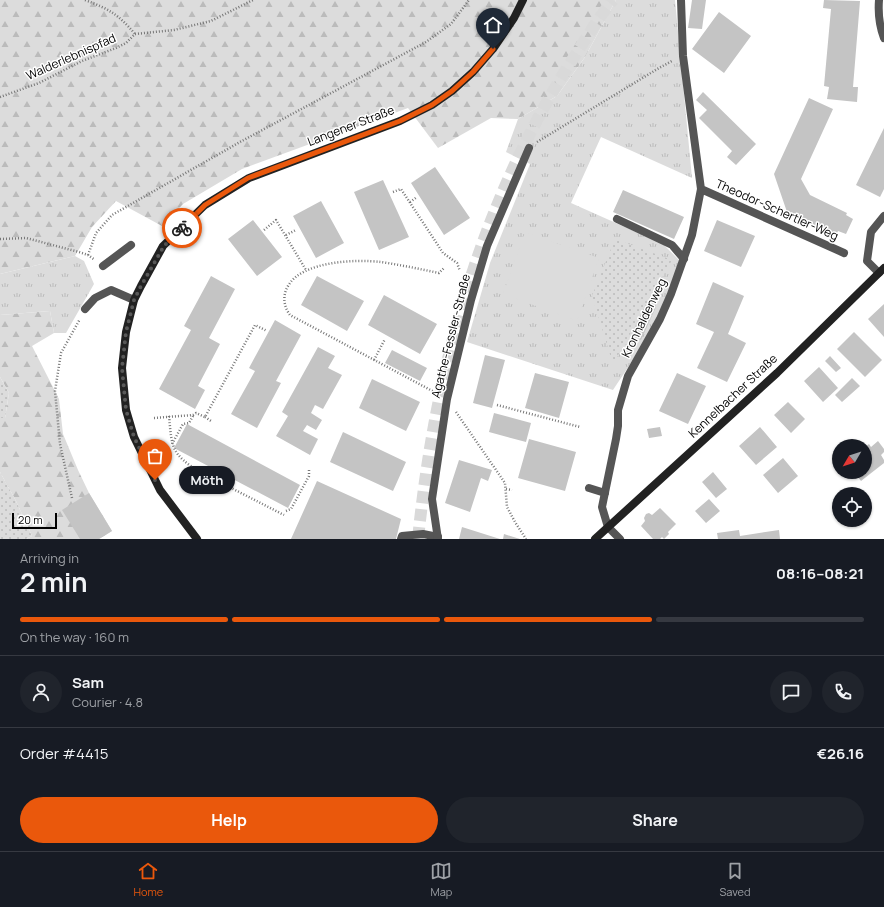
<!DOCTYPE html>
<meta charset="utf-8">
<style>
:root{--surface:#171b24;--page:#20242c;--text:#f1f3f6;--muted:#9ea1a6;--line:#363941;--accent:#ea580c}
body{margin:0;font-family:Manrope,sans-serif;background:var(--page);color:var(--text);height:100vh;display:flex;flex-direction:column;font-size:15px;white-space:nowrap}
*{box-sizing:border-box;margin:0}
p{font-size:13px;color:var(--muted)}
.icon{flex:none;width:22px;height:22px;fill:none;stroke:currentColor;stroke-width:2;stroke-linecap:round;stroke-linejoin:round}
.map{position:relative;height:539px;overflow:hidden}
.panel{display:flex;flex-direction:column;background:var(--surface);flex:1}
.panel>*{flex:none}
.needle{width:26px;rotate:231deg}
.buttons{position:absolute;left:832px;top:439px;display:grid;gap:8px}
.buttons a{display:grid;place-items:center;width:40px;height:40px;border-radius:50%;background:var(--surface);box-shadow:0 1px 3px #0004;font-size:20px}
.scale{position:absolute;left:12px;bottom:10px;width:45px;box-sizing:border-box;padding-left:4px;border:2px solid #000;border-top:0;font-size:11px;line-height:14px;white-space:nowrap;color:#000;-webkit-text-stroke:3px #fff;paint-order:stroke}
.pin{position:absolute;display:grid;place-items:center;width:34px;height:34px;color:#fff;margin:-41px -17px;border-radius:50% 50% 50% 0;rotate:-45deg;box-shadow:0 0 4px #0007}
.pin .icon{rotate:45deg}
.courier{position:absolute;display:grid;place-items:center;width:40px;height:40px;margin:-20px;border:3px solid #ea580c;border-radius:50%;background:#fff;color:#222;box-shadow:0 1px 5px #0007}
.bubble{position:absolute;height:28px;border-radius:14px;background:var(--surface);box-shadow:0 1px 3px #0004;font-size:13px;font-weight:700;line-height:28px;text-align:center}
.summary em{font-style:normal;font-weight:700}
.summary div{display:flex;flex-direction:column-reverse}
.summary{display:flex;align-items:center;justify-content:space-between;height:68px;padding:0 20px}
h1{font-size:26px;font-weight:700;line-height:30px}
.bar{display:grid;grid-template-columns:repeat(4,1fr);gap:6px 4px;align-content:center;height:48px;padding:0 20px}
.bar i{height:5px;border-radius:3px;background:var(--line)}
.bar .on{background:var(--accent)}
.bar p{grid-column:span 4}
.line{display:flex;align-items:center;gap:10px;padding:0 20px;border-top:1px solid var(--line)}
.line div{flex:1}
.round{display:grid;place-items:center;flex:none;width:42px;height:42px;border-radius:21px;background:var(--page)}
.action{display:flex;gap:8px;margin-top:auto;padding:8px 20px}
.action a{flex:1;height:46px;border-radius:24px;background:var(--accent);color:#fff;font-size:16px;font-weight:700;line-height:46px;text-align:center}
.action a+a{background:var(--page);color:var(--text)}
.tabs{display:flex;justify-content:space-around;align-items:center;height:56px;border-top:1px solid var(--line);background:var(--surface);font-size:11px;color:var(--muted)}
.tabs a{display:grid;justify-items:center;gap:2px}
.tabs .on{color:var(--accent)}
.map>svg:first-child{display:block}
</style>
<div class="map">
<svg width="884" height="539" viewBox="0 0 884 539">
<defs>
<pattern id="grass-tufts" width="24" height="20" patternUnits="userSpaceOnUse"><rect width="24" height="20" fill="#dcdcdc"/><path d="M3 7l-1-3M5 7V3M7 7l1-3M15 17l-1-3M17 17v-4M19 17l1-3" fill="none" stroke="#bbb"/></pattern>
<pattern id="forest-firs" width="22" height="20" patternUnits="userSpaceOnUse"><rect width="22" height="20" fill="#dcdcdc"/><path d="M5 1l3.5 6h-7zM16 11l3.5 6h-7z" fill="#bbb"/></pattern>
<pattern id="park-dots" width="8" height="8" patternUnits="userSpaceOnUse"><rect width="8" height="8" fill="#dcdcdc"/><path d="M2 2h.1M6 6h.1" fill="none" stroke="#bbb" stroke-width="1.8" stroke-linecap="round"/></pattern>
</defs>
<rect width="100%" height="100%" fill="#fff"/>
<path fill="url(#grass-tufts)" d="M616,0H675L692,178L601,137L571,203L663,244L679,260C667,305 640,351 613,390L467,342L490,263L530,164L506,152L518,119L557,96L585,57Z
M75,256L84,261L94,284L66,333H54L50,311L0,315V274Z"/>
<path fill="url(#forest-firs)" d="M0,0H616L585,57L557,96L518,119L491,118L438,148L408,108L242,169L183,204L162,226L116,201L92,227L75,256L0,274Z
M50,311L54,333L32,346L59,399L63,434L78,470L89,493L112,531L99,539H26L32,536L16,501L0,472V418H5L9,393L0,377V315Z"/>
<path fill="url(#park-dots)" d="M615,239L672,260L613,364L592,296Z
M0,377L9,393L5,418H0Z
M0,472L16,501L32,536L26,539H0Z"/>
<path fill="#dcdcdc" d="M525,232L599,258L577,321L503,294Z"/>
<path fill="#c4c4c4" d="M692,0H706L702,29L688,28Z
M824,0L860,1L853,87H858L857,102L827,99L829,87L824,86L831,9L823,8Z
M719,12L751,36L724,73L692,49Z
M703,92L756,144L736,165L727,157L732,151L699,118L707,110L696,100Z
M809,98L833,109L801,179L810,195L847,213L846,215L853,219L846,234L838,231L836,235L787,212L774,174Z
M884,128V189L880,197L856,185Z
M435,167L470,218L444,235L411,183Z
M383,180L409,237L379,250L354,192Z
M623,190L684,217L674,239L613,212Z
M321,201L344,243L316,258L293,216Z
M253,220L282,257L257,276L228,239Z
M717,220L755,236L741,267L704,251Z
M211,276L235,289L209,338L220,344L198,386L205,390L195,409L159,389L191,330L184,326Z
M317,276L364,301L347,331L301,305Z
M713,282L744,296L728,334L746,343L727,382L697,368L714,332L696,324Z
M384,295L437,324L420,354L368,325Z
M647,302L656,307L641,340L631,335Z
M884,304V337L868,319Z
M275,320L301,335L276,381L281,383L257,428L231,414L255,371L249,368Z
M854,332L882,360L865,377L837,349Z
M318,347L335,356L328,368L342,375L323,409L315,405L311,413L322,420L316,430L307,425L303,431L318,439L310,455L276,436L288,416L282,412Z
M392,350L427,368L420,381L385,363Z
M485,355L505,360L492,408L473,403Z
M830,356L841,368L836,372L825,361Z
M819,367L838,388L823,402L804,381Z
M535,373L569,382L559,418L525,408Z
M677,373L706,386L688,424L659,411Z
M852,378L860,386L842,402L835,395Z
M372,379L420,402L406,431L359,408Z
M788,402L805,419L791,433L774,415Z
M494,413L531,423L526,442L489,432Z
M187,424L300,485L288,508L174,448Z
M660,427L662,436L649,438L647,429Z
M760,427L777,447L756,465L739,446Z
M343,432L406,462L393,491L330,462Z
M529,439L576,452L565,491L518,478Z
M878,441L884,449V452L881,455L884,460V463L861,481L854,472H865V447L869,444L871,447Z
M783,458L798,476L778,493L763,475Z
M459,460L492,470L488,481L481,478L470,512L445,503Z
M713,472L727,489L716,498L702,482Z
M317,481L401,519L396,539H291Z
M89,493L112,531L99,539H80L62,510Z
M709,499L720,511L706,523L695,511Z
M660,508L676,524L668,532L669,534L664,539L662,537L660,539H653L641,526L645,521L644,518L646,514L649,513L652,515Z
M462,527L500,539H459Z
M739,530L740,536L779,530L780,539H718L717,533Z
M504,534L520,539H503Z"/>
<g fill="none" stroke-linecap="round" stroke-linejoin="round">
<path stroke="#d9d9d9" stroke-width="12" stroke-dasharray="12 6" stroke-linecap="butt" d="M418,539C435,372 478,211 567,68C582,45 596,21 613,0"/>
<path stroke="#777" stroke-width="2.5" stroke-dasharray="1 2" stroke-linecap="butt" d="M85,0C109,9 118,14 135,34
M135,34L174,30L211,21L253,0
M0,97L39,83L82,61L116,48L126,43L135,34
M537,142L659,68L672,61
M393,192L401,189L443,253L457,263L460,271
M410,202L417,197
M264,230L276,220L306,270
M286,235L296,230
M0,239L26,238L79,252L88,255L95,260
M88,255L96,233L112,215L240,142L426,42L451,24L469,0
M374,360L385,339
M438,394L290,315C284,307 282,296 288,286C302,261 356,259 381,262C401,265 420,269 439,273L444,268
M497,405L580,427
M456,412L505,483L507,507L515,522L526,539
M169,416C172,448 171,454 200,472L284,515
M205,417L211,421
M154,418L193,415L196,413L205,417L255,325L267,331
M172,444L183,424L189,423L193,416
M506,489L512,490
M72,498L60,444L55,391L61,353L80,319
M286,511L291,509L309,476V469"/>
<path stroke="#555" stroke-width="8" d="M617,219L672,245L684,259
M103,266L131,245
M85,309L95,298L111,290L134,300
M589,488L605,493
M608,527L620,539
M401,539L402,536L423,534L438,537"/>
<path stroke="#555" stroke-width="8" d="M879,0C878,13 879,25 884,38
M701,189L844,253
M879,273L867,261L871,232L884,216
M608,527L602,507L616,439L618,426V410L628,376L660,319L671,294L692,235L701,189L683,56L681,0
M438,539L432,499L447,399L471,300L487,246L529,148"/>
<path stroke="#222" stroke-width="8" d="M197,539L160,490L134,437L126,410L122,368L126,332L134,300L141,286L163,246L205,205L249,178L400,121L432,105L452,91L473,72L493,49L514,18L523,0
M595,539L777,373L884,268"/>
</g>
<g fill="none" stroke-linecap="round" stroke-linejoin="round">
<path stroke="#595959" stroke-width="4" stroke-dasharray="0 7.2" d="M155,480L134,437L126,410L122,368L126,332L134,300L141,286L164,246L182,228"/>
<path stroke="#ea580c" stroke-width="5" d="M182,228L205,205L248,178L400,121L432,105L452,91L473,72L493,49"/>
</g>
<g text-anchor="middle" stroke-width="3" stroke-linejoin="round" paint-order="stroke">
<g font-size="12" fill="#000" stroke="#fff">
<text transform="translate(71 57) rotate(-24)" y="4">Walderlebnispfad</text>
<text transform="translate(351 126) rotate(-21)" y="4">Langener Straße</text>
<text transform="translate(777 210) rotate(24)" y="4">Theodor-Schertler-Weg</text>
<text transform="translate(644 318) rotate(-64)" y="4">Kronhaldenweg</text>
<text transform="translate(451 336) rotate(-76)" y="4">Agathe-Fessler-Straße</text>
<text transform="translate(733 396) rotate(-43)" y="4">Kennelbacher Straße</text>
</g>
</g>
</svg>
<div class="buttons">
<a><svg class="needle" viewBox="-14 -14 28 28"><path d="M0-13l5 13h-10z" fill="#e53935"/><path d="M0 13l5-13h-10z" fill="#9ea1a6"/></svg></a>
<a><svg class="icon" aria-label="locate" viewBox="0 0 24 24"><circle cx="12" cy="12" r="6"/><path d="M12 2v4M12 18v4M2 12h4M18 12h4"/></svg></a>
</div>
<div class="scale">20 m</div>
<div class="pin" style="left:155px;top:480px;background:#ea580c"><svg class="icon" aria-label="bag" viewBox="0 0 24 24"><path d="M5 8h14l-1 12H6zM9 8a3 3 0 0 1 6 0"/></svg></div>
<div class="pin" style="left:493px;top:49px;background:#1f2937"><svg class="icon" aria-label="home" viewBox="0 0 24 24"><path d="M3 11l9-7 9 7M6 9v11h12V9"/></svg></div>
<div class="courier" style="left:182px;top:228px"><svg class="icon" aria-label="bike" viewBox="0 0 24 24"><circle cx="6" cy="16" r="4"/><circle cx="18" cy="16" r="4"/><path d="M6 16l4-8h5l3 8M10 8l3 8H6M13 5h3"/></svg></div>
<div class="bubble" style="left:179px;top:466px;width:56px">Möth</div>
</div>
<section class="panel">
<div class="summary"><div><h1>2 min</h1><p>Arriving in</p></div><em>08:16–08:21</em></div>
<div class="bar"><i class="on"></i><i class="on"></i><i class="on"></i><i></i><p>On the way · 160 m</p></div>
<div class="line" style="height:72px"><a class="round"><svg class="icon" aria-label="person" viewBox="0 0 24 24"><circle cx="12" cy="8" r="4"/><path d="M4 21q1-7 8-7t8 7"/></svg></a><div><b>Sam</b><p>Courier · 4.8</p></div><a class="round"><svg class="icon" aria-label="chat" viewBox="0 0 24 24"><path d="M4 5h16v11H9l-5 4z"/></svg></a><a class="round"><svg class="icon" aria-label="phone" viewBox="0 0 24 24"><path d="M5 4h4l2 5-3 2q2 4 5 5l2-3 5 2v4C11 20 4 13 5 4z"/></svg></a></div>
<div class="line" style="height:52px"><div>Order #4415</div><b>€26.16</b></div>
<div class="action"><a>Help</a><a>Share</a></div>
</section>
<nav class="tabs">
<a class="on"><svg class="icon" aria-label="home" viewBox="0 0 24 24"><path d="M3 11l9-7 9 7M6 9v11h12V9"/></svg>Home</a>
<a><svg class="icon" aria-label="map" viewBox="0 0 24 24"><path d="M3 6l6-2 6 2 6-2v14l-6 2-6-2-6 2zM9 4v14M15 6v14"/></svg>Map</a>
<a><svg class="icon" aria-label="saved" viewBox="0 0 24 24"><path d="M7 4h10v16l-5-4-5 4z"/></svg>Saved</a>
</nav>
